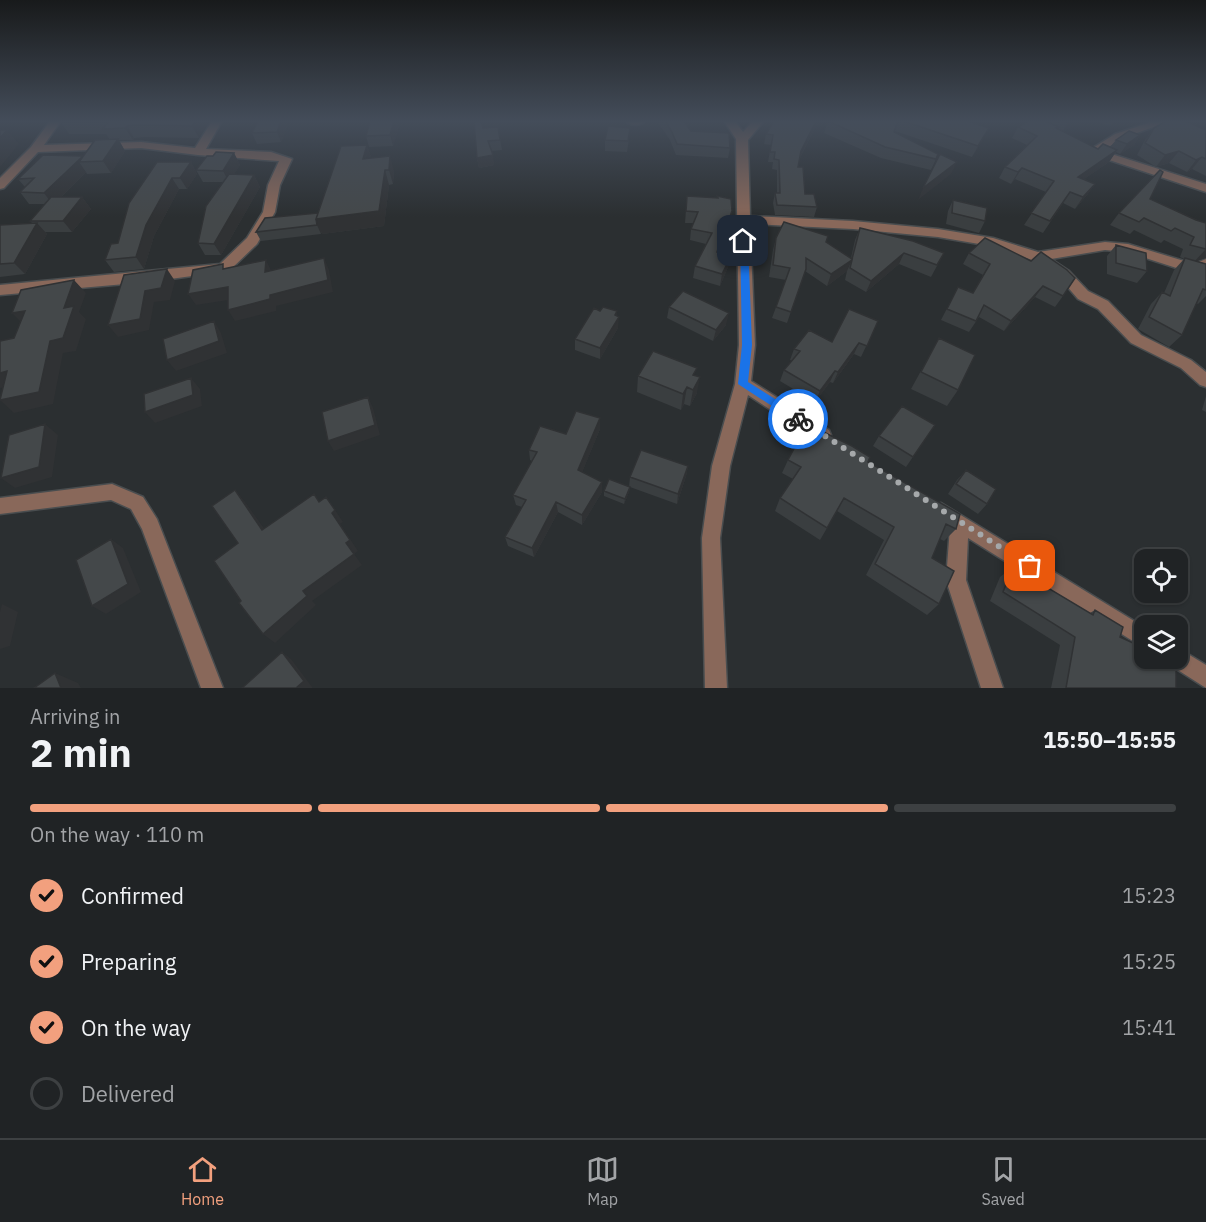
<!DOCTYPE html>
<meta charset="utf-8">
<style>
:root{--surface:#202325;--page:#2d2f32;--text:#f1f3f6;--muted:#a2a4a7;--line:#3d4042;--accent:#f2a07e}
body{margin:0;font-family:"IBM Plex Sans",sans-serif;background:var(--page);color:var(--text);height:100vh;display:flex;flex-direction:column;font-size:22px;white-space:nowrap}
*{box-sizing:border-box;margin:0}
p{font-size:20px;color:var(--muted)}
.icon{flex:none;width:33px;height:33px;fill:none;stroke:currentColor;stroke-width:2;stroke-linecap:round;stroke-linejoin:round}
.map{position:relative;height:688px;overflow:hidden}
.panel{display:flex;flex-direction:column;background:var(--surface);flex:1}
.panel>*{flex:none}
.fabs{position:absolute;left:1134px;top:549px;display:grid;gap:12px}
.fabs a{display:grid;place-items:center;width:54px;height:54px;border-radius:12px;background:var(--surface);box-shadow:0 2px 4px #0004,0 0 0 2px var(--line);font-size:30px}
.pin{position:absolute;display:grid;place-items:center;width:51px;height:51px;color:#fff;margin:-26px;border-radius:12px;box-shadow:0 3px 9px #0006}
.courier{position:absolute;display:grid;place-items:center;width:60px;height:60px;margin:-30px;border:4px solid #1a73e8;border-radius:50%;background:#fff;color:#222;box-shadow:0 2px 8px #0007}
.overview em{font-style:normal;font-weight:700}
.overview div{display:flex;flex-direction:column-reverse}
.overview{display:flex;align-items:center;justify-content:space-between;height:102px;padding:0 30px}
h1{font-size:39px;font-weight:700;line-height:45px}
.bar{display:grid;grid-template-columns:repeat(4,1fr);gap:9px 6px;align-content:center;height:72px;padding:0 30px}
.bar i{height:8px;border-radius:4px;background:var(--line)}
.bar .current{background:var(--accent)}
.bar p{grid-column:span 4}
ol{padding:0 30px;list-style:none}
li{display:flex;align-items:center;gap:18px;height:66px}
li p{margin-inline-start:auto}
li .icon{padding:6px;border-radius:50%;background:var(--accent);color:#111;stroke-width:4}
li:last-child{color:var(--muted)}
li i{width:33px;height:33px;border:3px solid var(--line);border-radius:50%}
.dock{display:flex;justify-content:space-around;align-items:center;height:84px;border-top:2px solid var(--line);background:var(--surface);font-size:16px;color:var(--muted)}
.dock a{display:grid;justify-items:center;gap:3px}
.dock .current{color:var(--accent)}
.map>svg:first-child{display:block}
</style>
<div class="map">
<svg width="1206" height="688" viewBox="0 0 1206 688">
<rect width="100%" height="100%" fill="#2b2f31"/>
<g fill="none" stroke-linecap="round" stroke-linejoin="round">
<defs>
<path id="minor" d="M50,121H61L44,145L141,142L195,148L212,121H222L206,149L271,152L292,159L280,185L275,212L257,244L229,271L148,282L0,295V285L220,264L247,238L263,212L268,185L279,161L198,155L141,148L38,152L4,188L0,189V178L31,147Z
M626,121H645C641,126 630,126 626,121Z
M724,121H735L743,132L753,121H764L748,140L750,216L853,221L938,229L993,238L1038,252L1105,242L1128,244L1194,264L1206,259V269L1195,274L1127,252L1105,250L1051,259L1069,271L1088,291L1108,301L1141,335L1191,360L1206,372V387L1200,385L1181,368L1131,343L1098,309L1078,299L1059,277L1032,260L991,246L938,237L853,229L750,224L755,345L751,381L829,430L831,435L829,440L823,442L817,440L748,395L730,466L720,538L727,688H705L702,538L712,466L735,384L739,345L736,139Z
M1154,121H1170L1123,138L1102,151L1206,184V192L1091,154L1088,151L1115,134Z
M112,484L143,497L157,519L223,688H201L142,529L131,509L111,500L0,514V498Z
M941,503L1144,627V648L968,538L966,580L1003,688H981L946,580L950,527L935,517L932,511L935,505Z
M1178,648L1206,665V688L1170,665L1167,658H1178Z"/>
</defs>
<use href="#minor" stroke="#494d4f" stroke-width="3"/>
<use href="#minor" fill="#89685a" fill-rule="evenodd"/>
</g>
<path fill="#3a3e40" d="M62,121H209L199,138L144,137L134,138L133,140H119L125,151L111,173L87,174L86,172L61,197H82L91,209L72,232H45L47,234L25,274L0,277V225L32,223L30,221L45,204H29L20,192L25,187L18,179L83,156V157L110,140L106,134H69L61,122Z
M258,121H289L281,142L257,144L252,133Z
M370,121H398L399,126L393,146L369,147L366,136Z
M657,121H684L691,131L730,148L728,158L676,155L670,140Z
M774,121H817L816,126L800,158L798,167L805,194L817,207L814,217L775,215L773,203L775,193H777V170L772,169L773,162H768L771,145L764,144L766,134Z
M828,121H969L983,139L972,157L895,131L894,133L936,159L931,170L881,158L824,133Z
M1028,121H1084L1063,131L1057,129L1098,149L1110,147L1116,140L1140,135L1134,145L1120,154L1116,152L1109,162L1084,179L1095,184L1087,195L1075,209L1063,203L1043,233L1024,225L1046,192L1015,179L1011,184L999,178L1005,167L1027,145L1012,138L1018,127Z
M1096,121H1115L1110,126Z
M498,127L502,150L491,151L494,165L479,168L477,158L483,128Z
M1154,128L1206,130V176L1192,169L1187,172L1169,163L1156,167L1137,155L1145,140Z
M629,139L627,152L605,151V140Z
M367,145L371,158L394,171L393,184L389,185L384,226L322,234L321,231V234L261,241L256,232L318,213Z
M234,153L240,165L234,174L254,175L260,187L221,255H205L198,243L224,182H203L196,170L213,156Z
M191,162L197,174L187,189H179L154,236L144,269L114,272L105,260L118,243L129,203Z
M687,196L729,223L719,252L731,256L728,267L720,286L693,278L695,266L706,244L690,240L691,229L694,223H685Z
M1150,199L1204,223L1206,258L1197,261L1206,264V296L1198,304L1196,303L1182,335L1169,347L1138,329L1151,304L1162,292L1164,293L1174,270L1184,259L1180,257L1183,249L1164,240L1161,243L1134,230L1130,234L1110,225L1119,213Z
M953,200L985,221L979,233L946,224L948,211Z
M860,228L944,253L931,277L899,264L866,292L845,280L847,271L827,286L805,271L787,323L772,318L786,280L769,277L773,250L776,238L828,236L826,242L851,258L855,240Z
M1116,245L1147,271L1137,283L1107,274V256Z
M969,253L1063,296L1055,307L1035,297L1004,331L979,317L969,332L941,320L958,287L973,293L983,275L963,264Z
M669,307L726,325L713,341L667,318Z
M617,316L618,328L600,359L575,350V339Z
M878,321L861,357L854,354L833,383L830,382L815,402L780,381L784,370L792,361L790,360L794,349L832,342Z
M939,338L958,390L947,406L911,389Z
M638,376H695L697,393L690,406L684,404L681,410L637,392Z
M1206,396V412L1202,410Z
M935,425L906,467L873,446L879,436Z
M600,429L582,472L602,482V492L582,525L558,512L534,557L508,546L505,537L522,507L516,505L513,495L532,461L530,460L529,450L566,434Z
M788,460L868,462L956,529L944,541L940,539L932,558L939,604L927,615L866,575L884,540L837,511L820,540L775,511L780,498L793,479L782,473Z
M688,466L686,476L677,504L630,487L629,492L624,504L604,496V491L629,487L630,477Z
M966,470L987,504L978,514L948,494L957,480Z
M1013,567L1090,613L1095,610L1120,637L1176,688H1051L1060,645L990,601L1000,577Z"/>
<path fill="#303234" d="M196,121H209L199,138L192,126Z
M281,121H289L281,142L277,132Z
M394,121H398L399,126L393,146L390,135Z
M548,121H562L548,124Z
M816,121H817L816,126L798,161L801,151Z
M1069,121H1084L1063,131Z
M127,126L134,138L133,140L125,128Z
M989,128L983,139L972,157L978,146Z
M7,130L19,144L0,167V138Z
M1140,135L1134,145L1120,154L1127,144Z
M118,139L125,151L111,173L103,161Z
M367,145L372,160L363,159Z
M1117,150L1109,162L1070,189L1078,177Z
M1179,151L1169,163L1156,167L1165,155Z
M234,153L240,165L229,182L223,171Z
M493,155L494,165L479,168L477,158Z
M83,156L87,162H79L86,172L53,205L44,193Z
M390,156L394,171L393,184L389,170Z
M1202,157L1192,169L1187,172L1196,160Z
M191,162L197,174L187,189L180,178Z
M957,162L951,174L918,200L923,188Z
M1022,168L1015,179L1011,184L1018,172Z
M385,170L389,185L384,226L322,234L321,231V234L317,225L316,219Z
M254,175L260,187L221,255L214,244Z
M172,178L179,189L154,236L144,269L136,257L146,225Z
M1095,184L1087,195L1075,209L1083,197Z
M82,197L91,209L72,232L63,221Z
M732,211L729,223L714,263L717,252Z
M37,223L47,234L25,274L14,263Z
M1206,249V258L1194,262L1205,250Z
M904,253L899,264L866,292L871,281Z
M731,256L728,267L720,286L722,274Z
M324,258L329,270L333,292L276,306V311L235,321L228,310L270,295Z
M266,260L272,272H265Z
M852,260L847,271L827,286L831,274Z
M167,269L175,281L170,300L154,302L149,330L118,337L108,325L145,291Z
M74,280L86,293L79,312L86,319L76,351L63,353L53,404L14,413L0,400L50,341L64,308Z
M1043,286L1035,297L1004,331L1011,321Z
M228,287L235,299L196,305L188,294Z
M25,311V326L12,313Z
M617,311V320L619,317L618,328L600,359V348Z
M729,313L726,325L713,341L716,330Z
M214,321L221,333L227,353L176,371L167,360Z
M859,343L854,354L833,383L838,372Z
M7,371L21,384L0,388V373Z
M835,371L830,382L815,402L820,391Z
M700,377L697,393L690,406L693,390Z
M191,378L200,389L202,406L155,423L145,412Z
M687,387L684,404L681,410L683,394Z
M368,397L373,408L380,435L334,451L328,441Z
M600,418V429L579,480L578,470Z
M45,424L58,435L52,477L15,488L1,478Z
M688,466L686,476L677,504L678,494Z
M602,482V492L582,525V515Z
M630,487L629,492L624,504L625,499Z
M235,490L245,502L273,541L262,530Z
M556,502L558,512L534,557L532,548Z
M335,510L343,522L340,524L358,551L354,554L362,565L312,601L316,605L275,643L263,634L346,543L332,513Z
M111,539L123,548L141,592L106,614L92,606Z
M2,604L18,612L10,646L0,649V612Z
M282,652L291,659L312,687V688H296Z
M55,673L78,683L81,688H61Z"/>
<path fill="#44484a" stroke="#303234" stroke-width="1.5" d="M62,121H196L192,126L137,125L127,126L125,128L103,129L108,122H61Z
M258,121H281L277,132L252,133Z
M370,121H394L390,135L366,136Z
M474,121H481L483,128L498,127L500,140L488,141L493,155L477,158Z
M665,121H684L691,131L729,133L730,148L677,144L671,130Z
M774,121H816L801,151L798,167H803L805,194H814L817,207L777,205L775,193H780L779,160L774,159L775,152H770L773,135L766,134Z
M828,121H898L894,132L938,154L936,159L885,147Z
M903,121H968L989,128L978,146Z
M1028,121H1045L1059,127L1056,128L1098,149L1103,144L1117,150L1078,177L1095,184L1083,197L1070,192L1050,221L1031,213L1054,181L1022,168L1018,172L1005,167L1037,136L1018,127Z
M1166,121H1186L1206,130V159L1202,157L1196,160L1179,151L1165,155L1145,143L1154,128Z
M608,126L630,128L628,141L605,140Z
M0,130H7L0,138Z
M1129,131L1140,135L1127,144L1116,140Z
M118,139L103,161L79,162L95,140Z
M367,145L363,159L390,156L389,170H385L379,211L316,219L341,146Z
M216,152L234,153L223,171L196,170L207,156H213Z
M940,154L957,162L923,188Z
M43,155L83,156L44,193L20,192L34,178L18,179Z
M157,162H191L180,178H172L146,225L136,257L105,260L111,244L118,243L129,203Z
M1160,170L1163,172L1150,199L1196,220L1206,223V249L1190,245L1194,237L1175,228L1171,231L1144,218L1139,222L1119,213Z
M229,174L254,175L214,244L198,243L206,206Z
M687,196L718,198L717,196L731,199L732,211L717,252L731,256L722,274L695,266L712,233L691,229L698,212L686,211Z
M51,197H82L63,221H30Z
M953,200L987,208L985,221L952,213Z
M318,213L316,219L317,225L256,232L265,218Z
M784,222L828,236L826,242L852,259L860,228L913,241L944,253L937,265L904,253L871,281L850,268L852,260L831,274L806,258V269L791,312L776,307L790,268L773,265L776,238Z
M37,223L14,263L0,264V225Z
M985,238L1031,261L1041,252L1067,270L1075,278L1063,296L1043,286L1011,321L984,305L976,321L947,309L958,287L973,293L990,264L969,253Z
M1116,245L1146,253L1147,271L1116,263Z
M324,258L328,280L270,295V299L228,310V287L188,294L193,270L223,264V269L266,260L265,272Z
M1185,258L1206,264V290L1203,289L1182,335L1149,317L1162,292L1170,296Z
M167,269L161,288L145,291L140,319L108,325L124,275Z
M74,280L64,308L74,306L63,338L50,341L39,392L0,400L7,371L0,373V341L14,338L25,311L12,313L21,290Z
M683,291L729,313L716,330L669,307Z
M603,307L617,311L615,315L619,317L600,348L575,339L594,308L600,311Z
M849,309L878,321L867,346L859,343L838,372L835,371L820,391L784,370L800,351L794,349L809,330L832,342Z
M214,321L219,341L167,360L163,339Z
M939,338L975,355L958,390L921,372Z
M653,351L697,368L693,375L700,377L693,390L687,387L683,394L638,376Z
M191,378L193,395L145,412L144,394Z
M368,397L375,425L328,441L322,412Z
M902,406L935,425L913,457L879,436Z
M576,411L600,418L578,470L602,482L582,515L556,502L532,548L505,537L526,500L513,495L537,452L529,450L540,426L566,434Z
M45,424L39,467L1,478L9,435Z
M807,424L852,446L870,457L868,462L960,514L956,529L946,524L932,558L954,571L939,604L875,564L894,527L844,498L827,528L780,498L801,467L788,460Z
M641,450L688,466L678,494L630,477Z
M966,470L996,489L987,504L956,484Z
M609,479L630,487L625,499L604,491Z
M235,490L262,530L314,494L319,502L326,497L335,510L332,513L350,540L346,543L354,554L303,591L307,596L263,634L239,603L241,601L214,561L238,543L212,506Z
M111,539L128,584L92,606L76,560Z
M1013,567L1093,615L1095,610L1123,627L1120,637L1144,648V658H1168L1176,662V688H1066L1075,637L1003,592Z
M282,652L304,681L296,688H242Z
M55,673L61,688H34Z"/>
<linearGradient id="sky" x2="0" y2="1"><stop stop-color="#181a1b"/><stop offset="0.56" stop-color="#444d5a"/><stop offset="1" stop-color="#444d5a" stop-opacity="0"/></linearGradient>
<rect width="1206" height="217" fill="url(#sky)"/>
<path fill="#1a73e8" d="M740,239L748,241L752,345L748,382L802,416V422L798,423L738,384L742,345Z"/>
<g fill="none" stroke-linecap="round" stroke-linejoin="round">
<path stroke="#a6a9ab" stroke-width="6" stroke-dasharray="0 10.8" d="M798,419L1030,566"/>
</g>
</svg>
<div class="fabs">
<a><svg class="icon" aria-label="locate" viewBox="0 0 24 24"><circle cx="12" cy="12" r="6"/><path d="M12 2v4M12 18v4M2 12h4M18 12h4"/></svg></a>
<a><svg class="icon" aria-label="layers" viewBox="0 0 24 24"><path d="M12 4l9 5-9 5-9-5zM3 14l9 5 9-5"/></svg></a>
</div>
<div class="pin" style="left:1030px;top:566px;background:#ea580c"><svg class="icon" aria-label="bag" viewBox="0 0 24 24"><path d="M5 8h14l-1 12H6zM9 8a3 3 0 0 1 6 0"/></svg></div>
<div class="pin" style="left:743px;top:241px;background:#1f2937"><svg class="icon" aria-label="home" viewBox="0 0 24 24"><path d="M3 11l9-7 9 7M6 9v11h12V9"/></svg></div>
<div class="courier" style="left:798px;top:419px"><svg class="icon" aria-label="bike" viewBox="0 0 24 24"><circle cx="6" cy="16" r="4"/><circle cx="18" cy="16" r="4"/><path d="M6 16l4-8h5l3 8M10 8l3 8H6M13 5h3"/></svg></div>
</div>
<section class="panel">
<div class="overview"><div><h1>2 min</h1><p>Arriving in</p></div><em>15:50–15:55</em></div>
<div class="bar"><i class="current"></i><i class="current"></i><i class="current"></i><i></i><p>On the way · 110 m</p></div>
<ol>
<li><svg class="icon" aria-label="check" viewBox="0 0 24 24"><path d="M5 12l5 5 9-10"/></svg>Confirmed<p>15:23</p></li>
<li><svg class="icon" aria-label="check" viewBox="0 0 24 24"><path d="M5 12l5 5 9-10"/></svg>Preparing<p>15:25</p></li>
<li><svg class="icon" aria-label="check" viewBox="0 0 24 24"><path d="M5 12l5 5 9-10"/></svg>On the way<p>15:41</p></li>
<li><i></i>Delivered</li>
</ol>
</section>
<nav class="dock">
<a class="current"><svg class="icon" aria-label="home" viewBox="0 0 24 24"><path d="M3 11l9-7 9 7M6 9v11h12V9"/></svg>Home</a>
<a><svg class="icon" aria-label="map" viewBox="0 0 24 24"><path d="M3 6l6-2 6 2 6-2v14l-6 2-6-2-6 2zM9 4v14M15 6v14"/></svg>Map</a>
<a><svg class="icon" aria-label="saved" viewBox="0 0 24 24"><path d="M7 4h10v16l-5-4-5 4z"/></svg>Saved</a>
</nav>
